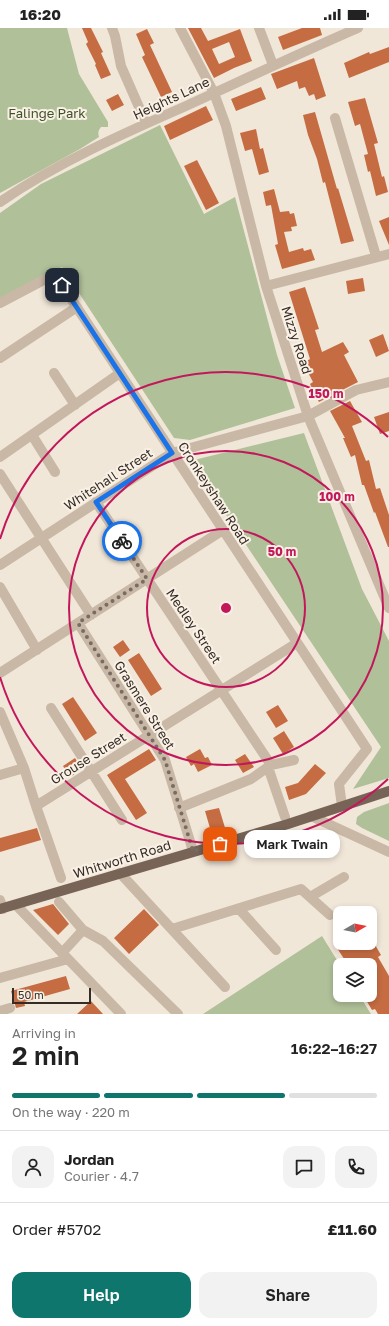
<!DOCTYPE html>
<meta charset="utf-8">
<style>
:root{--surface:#fff;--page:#f2f2f2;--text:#222;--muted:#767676;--line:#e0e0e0;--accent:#0f766e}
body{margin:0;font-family:"Golos Text",sans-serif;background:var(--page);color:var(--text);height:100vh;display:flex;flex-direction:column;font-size:15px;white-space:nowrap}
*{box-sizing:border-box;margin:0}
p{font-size:13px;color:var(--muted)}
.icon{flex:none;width:22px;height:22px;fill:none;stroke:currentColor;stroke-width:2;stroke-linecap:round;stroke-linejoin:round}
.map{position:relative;height:986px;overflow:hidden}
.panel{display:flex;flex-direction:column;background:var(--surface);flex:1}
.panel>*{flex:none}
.needle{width:26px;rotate:81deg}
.controls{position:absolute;left:333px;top:878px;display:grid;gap:8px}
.controls a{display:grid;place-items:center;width:44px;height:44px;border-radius:8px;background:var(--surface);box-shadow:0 2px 6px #0003;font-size:20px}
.scale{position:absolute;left:12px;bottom:10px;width:79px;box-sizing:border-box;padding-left:4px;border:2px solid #352c26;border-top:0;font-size:11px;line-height:14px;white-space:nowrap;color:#352c26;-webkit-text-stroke:3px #f9f1e5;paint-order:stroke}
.pin{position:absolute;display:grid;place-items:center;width:34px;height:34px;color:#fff;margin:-17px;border-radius:8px;box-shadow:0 2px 6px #0006}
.courier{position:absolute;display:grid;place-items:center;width:40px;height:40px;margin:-20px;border:3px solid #1a73e8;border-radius:50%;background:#fff;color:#222;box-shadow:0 1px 5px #0007}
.bubble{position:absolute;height:28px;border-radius:12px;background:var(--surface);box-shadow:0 2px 6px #0003;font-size:13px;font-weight:600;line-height:28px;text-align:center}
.headline em{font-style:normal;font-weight:600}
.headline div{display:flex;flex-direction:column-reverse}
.headline{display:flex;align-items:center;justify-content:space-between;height:68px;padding:0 12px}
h1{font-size:26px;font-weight:600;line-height:30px}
.bar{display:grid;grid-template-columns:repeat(4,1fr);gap:6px 4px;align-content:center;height:48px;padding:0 12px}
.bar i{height:5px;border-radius:3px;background:var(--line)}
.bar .active{background:var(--accent)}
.bar p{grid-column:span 4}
.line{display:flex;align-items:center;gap:10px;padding:0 12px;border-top:1px solid var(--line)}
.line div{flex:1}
.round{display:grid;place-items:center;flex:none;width:42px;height:42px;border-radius:12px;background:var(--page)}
.action{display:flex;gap:8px;margin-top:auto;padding:8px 12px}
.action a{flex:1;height:46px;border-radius:12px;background:var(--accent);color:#fff;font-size:16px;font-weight:600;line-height:46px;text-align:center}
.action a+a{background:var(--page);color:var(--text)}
.status{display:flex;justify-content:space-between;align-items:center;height:28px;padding:0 20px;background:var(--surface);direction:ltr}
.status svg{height:11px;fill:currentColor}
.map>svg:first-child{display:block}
</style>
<div class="status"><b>16:20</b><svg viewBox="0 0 49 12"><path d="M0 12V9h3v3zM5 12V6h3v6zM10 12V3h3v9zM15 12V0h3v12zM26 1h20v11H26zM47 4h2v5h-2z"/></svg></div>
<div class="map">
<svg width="389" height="986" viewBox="0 0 389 986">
<rect width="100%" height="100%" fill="#f1e7d9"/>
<path fill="#b0c099" d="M0,0H67L79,46L108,94V99H101C98,103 98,105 99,109L80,121L0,165Z
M160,97L204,186L235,169L277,327L295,380L190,412L174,410L62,239L0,270V185L41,156Z
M304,405L362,561L389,613V750L353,761L381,719L190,433Z
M389,775V813L362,800L356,796L357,789L364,784Z
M322,908L340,937V967H359L371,986H203Z"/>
<path fill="#c66c42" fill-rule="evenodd" d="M82,0H91L103,24L101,25L111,47L101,51L95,37L96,36L86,16L88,14Z
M188,0H201L208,13L240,1L252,33L234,40L214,50ZM229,14L235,29L219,36L212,21Z
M302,0H320L322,7L283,22L278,9Z
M147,1L154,15L150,17L172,64L161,69L142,29L145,27L136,6Z
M389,19V34L349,50L344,35L369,24L370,26Z
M314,30L326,68L316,72L314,66L309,68L305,59L299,61L297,53L277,61L271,46Z
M261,59L266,71L236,83L231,71Z
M118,66L124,77L112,83L106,72Z
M365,70L378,115L374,116L382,149L384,148L388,164L376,168L370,143L368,144L364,127L368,126L360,96L355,98L348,74Z
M206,78L213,92L170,112L164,98Z
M315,84L337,161L338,160L354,213L341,216L325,154L323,155L317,131L308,107L303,87Z
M256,101L260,121L263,120L269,144L259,147L252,121L245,123L240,105Z
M197,132L219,175L206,182L184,138Z
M274,161L280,184L289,183L290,186L294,185L297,198L291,199L292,203L284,204L289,224L303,220L304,223L311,221L315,232L282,241L275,217L278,216L271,177L266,178L263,164Z
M389,189V217L379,193Z
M363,250L365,263L348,266L346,253Z
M305,259L319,301L315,302L322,324L343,314L349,324L344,327L358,354L319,374L310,356L313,354L303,335L310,331L289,264Z
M383,306L389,323L376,329L369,312Z
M350,373L362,394L352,398L366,433L369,432L376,461L380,460L389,487V519H388L375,484L374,485L364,457H362L355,427L351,429L343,410H345L330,383Z
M389,384V403L380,406L374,389Z
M123,612L130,622L120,629L113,619Z
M139,625L162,661L151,668L128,632Z
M73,669L97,705L85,713L62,676Z
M278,677L288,693L276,700L266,684Z
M284,703L294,719L283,726L273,710Z
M149,721L156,732L125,751L147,785L136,792L107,747Z
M200,721L205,730L208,729L212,737L198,744L194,736L191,738L186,729Z
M245,726L254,739L243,745L235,732Z
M75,730L82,741L70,749L63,738Z
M315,736L326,745L306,766L289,772L285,759L298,755Z
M219,780L226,803L212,807L205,783Z
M37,800L41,812L0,824V810Z
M53,876L69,896L58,907L33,882Z
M144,881L159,897L129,926L114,910Z
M345,915H374L381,927L378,929L389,948V986H378L375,981L372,982L363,967H370V937H348L337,920Z
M66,948L70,961L24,974L25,978L16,980L11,963Z
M91,973L103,986H77Z"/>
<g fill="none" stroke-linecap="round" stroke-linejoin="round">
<path stroke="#c9b8a5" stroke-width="10" d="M112,0L115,8L121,38L146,95
M180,0L214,65L226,98L266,258L308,388L389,580
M259,0L273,37
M335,90L376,228
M0,174C57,135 122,106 186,78C243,52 300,25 358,0
M266,258L389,226
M0,275L55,246L367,721L339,756L342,778
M0,330L77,279
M54,345L75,377
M32,407L55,444
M0,429L120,345
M0,446L91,587
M96,474L271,737
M0,537L172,425L308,388L356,362L389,354
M0,559L37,622
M78,595L165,732L193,823
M0,645L223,502
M51,680L122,792
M0,684L24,740L36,778L61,850
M268,739L285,789
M0,747L24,740
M36,778L297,615
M179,780L251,751L271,737L294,732
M311,788L389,824
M120,845L225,959
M310,869L344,849
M0,872L3,881
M59,874L83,902L103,913L178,986
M16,877L121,986
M239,881L276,922
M172,901L301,861L330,887
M62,925L83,902
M0,950L68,931
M0,983L10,980"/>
<path stroke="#776457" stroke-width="10" d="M0,881L288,796L389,763"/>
</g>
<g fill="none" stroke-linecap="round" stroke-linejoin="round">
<path stroke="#776d65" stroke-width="4" stroke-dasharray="0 7.2" d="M122,513L147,551L78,595L165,732L193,823L220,816"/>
<path stroke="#1a73e8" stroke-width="5" d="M62,257L172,425L96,474L122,513"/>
</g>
<g fill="none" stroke="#c2185b" stroke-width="2">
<circle cx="226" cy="580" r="79"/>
<circle cx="226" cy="580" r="157"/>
<path d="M388 751A236 236 0 0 1 0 649M0 511A236 236 0 0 1 388 409"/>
</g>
<g text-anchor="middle" stroke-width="4" stroke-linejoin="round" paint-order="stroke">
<g font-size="13" fill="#352c26" stroke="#f9f1e5">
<text transform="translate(171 70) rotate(-25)" y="5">Heights Lane</text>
<text transform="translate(297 312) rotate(72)" y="5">Mizzy Road</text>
<text transform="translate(108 451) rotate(-33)" y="5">Whitehall Street</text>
<text transform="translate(214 465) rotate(57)" y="5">Cronkeyshaw Road</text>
<text transform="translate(194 598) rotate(56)" y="5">Medley Street</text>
<text transform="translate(145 677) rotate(58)" y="5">Grasmere Street</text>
<text transform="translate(88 730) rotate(-32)" y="5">Grouse Street</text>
<text transform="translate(122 831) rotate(-17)" y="5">Whitworth Road</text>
</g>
<g font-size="13" fill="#41532a" stroke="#f9f1e5">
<text x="47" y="90">Falinge Park</text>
</g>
</g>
<circle cx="226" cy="580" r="6" fill="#c2185b" stroke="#f9f1e5" stroke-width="2"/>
<g font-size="12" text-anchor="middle" font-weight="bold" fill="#c2185b" stroke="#f9f1e5" stroke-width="4" stroke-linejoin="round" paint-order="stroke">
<text x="326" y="370">150 m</text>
<text x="337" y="473">100 m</text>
<text x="282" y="528">50 m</text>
</g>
</svg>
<div class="controls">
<a><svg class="needle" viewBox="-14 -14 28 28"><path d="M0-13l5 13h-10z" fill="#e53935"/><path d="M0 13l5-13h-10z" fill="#767676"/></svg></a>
<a><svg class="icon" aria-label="layers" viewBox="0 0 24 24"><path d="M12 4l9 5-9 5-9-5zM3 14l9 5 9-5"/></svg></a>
</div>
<div class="scale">50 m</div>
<div class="pin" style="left:220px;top:816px;background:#ea580c"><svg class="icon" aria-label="bag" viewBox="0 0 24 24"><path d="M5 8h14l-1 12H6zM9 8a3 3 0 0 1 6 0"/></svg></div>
<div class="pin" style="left:62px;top:257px;background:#1f2937"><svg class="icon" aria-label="home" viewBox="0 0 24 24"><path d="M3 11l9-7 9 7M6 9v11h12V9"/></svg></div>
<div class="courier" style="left:122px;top:513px"><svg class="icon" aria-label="bike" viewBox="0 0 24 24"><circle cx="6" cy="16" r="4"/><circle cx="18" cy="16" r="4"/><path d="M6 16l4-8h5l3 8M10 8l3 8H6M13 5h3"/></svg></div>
<div class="bubble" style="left:244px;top:802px;width:96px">Mark Twain</div>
</div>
<section class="panel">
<div class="headline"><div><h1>2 min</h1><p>Arriving in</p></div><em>16:22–16:27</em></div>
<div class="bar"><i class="active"></i><i class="active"></i><i class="active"></i><i></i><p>On the way · 220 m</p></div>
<div class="line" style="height:72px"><a class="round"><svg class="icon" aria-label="person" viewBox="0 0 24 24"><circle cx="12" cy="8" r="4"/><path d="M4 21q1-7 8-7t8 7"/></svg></a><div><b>Jordan</b><p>Courier · 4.7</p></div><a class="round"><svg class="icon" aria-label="chat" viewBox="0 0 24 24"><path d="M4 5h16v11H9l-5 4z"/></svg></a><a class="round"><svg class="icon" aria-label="phone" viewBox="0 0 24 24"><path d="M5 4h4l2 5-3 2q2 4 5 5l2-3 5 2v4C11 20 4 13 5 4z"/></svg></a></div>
<div class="line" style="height:52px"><div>Order #5702</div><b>£11.60</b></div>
<div class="action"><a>Help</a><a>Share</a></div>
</section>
